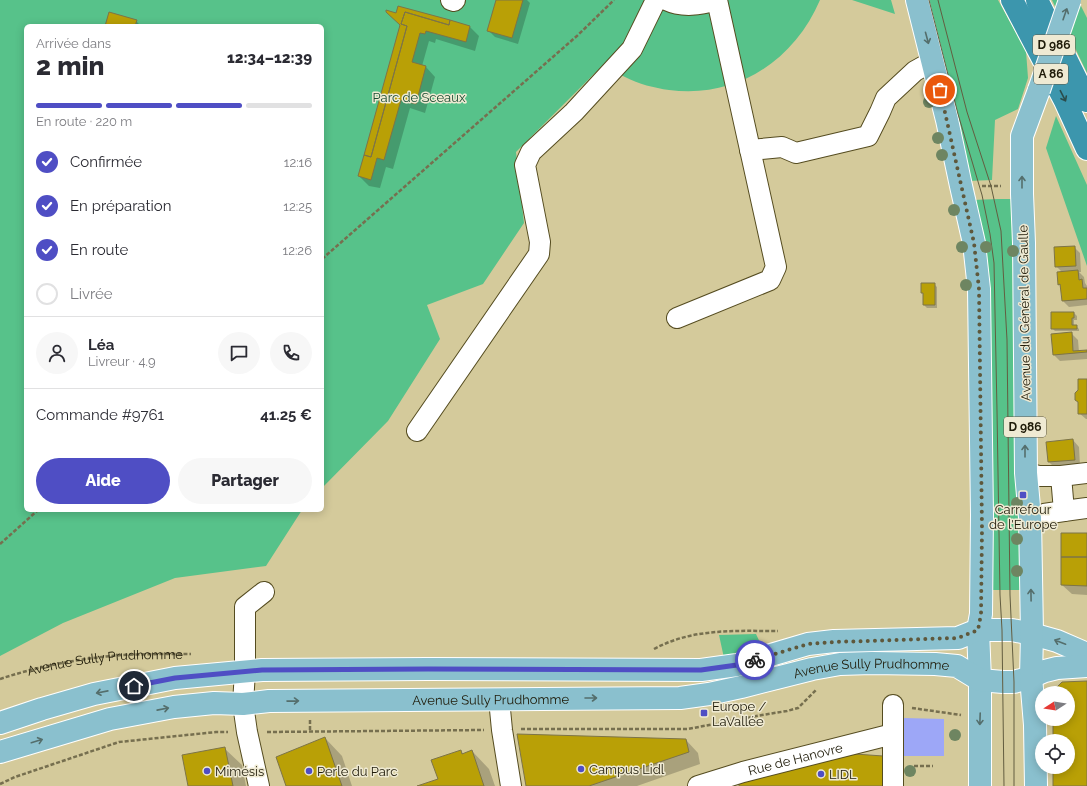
<!DOCTYPE html>
<html lang="fr">
<meta charset="utf-8">
<style>
:root{--surface:#fff;--page:#f7f7f7;--text:#2b2b33;--muted:#7c7c81;--line:#e1e1e2;--accent:#4f4ec4}
body{margin:0;font-family:Raleway,sans-serif;background:var(--page);color:var(--text);height:100vh;display:flex;flex-direction:column;font-size:15px;white-space:nowrap}
*{box-sizing:border-box;margin:0}
p{font-size:13px;color:var(--muted)}
.icon{flex:none;width:22px;height:22px;fill:none;stroke:currentColor;stroke-width:2;stroke-linecap:round;stroke-linejoin:round}
.map{position:relative;flex:1;overflow:hidden}
.sheet{position:absolute;left:24px;top:24px;width:300px;height:488px;display:flex;flex-direction:column;background:var(--surface);border-radius:6px;box-shadow:0 2px 10px #0003}
.sheet>*{flex:none}
.needle{width:26px;rotate:258deg}
.buttons{position:absolute;left:1035px;top:686px;display:grid;gap:8px}
.buttons a{display:grid;place-items:center;width:40px;height:40px;border-radius:50%;background:var(--surface);box-shadow:0 2px 10px #0003;font-size:20px}
.pin{position:absolute;display:grid;place-items:center;width:34px;height:34px;color:#fff;margin:-17px;border:2px solid #fff;border-radius:50%;box-shadow:0 1px 4px #0007}
.courier{position:absolute;display:grid;place-items:center;width:40px;height:40px;margin:-20px;border:3px solid #4f4ec4;border-radius:50%;background:#fff;color:#222;box-shadow:0 1px 5px #0007}
.head em{font-style:normal;font-weight:800}
.head div{display:flex;flex-direction:column-reverse}
.head{display:flex;align-items:center;justify-content:space-between;height:68px;padding:0 12px}
h1{font-size:26px;font-weight:800;line-height:30px}
.bar{display:grid;grid-template-columns:repeat(4,1fr);gap:6px 4px;align-content:center;height:48px;padding:0 12px}
.bar i{height:5px;border-radius:3px;background:var(--line)}
.bar .on{background:var(--accent)}
.bar p{grid-column:span 4}
.line{display:flex;align-items:center;gap:10px;padding:0 12px;border-top:1px solid var(--line)}
.line div{flex:1}
.round{display:grid;place-items:center;flex:none;width:42px;height:42px;border-radius:21px;background:var(--page)}
ol{padding:0 12px;list-style:none}
li{display:flex;align-items:center;gap:12px;height:44px}
li p{margin-inline-start:auto}
li .icon{padding:4px;border-radius:50%;background:var(--accent);color:#fff;stroke-width:4}
li:last-child{color:var(--muted)}
li i{width:22px;height:22px;border:2px solid var(--line);border-radius:50%}
.button{display:flex;gap:8px;margin-top:auto;padding:8px 12px}
.button a{flex:1;height:46px;border-radius:24px;background:var(--accent);color:#fff;font-size:16px;font-weight:800;line-height:46px;text-align:center}
.button a+a{background:var(--page);color:var(--text)}
.map>svg:first-child{display:block}
</style>
<div class="map">
<svg width="1087" height="786" viewBox="0 0 1087 786">
<rect width="100%" height="100%" fill="#d4ca9b"/>
<path fill="#57c28a" d="M0,0H820C794,61 736,99 669,90C654,88 639,84 625,77C618,74 611,69 604,64L516,152L524,223L483,284L427,305L440,339L388,421L322,488V26H26V510H302L266,566L175,578L63,623L0,656Z
M852,0H891L895,14Z
M923,0H998L1026,51L1028,78L1018,109L995,120L992,180L968,181Z
M1052,0H1078L1087,18V73Z
M1056,116L1087,185V266L1046,148Z
M998,199H1018L1021,590H989L972,200Z
M756,634L763,649L724,658L719,635Z"/>
<path fill="#9da7f7" d="M904,718L944,719V756H904Z"/>
<path fill="#0003" d="M497,0H527L530,3L518,44L495,37L489,31Z
M399,7L470,27L479,36L475,51L436,39L435,43L429,41L422,66L426,67L435,77L425,113L410,108L393,169L386,167L380,188L369,186L359,176L401,25L397,15Z
M136,21L141,26H106Z
M1074,247L1080,253L1081,272H1079L1084,277L1085,283L1087,286V305L1069,307L1063,301L1061,287L1059,284L1062,272L1056,266Z
M934,284L937,287V308H927L924,305V294L922,292Z
M1052,313H1074L1077,316V320H1074V326H1076L1079,329V331H1055L1052,328Z
M1071,333L1078,340L1079,352L1087,351V359L1060,361L1054,355Z
M1087,380V419H1086L1079,413V402Z
M1073,440L1079,447L1080,466L1055,468L1049,462Z
M1087,534V595L1072,594L1062,585Z
M325,738L342,756L352,786H287Z
M686,740L698,753L700,764L637,786H527Z
M224,748L242,765L246,786H189Z
M460,751L464,754L472,751L489,769L495,786H420L439,780Z"/>
<path fill="#b9a006" stroke="#7d7448" d="M496,0H523L512,38L487,31Z
M398,6L450,20L449,25L405,12L401,24L407,26L371,157L364,155L400,25L386,12V10L396,13Z
M109,12L137,20L135,26H105Z
M405,12L449,25L450,20L470,26L466,42L426,31L425,34L420,33L412,62L426,66L416,104L401,100L384,160L377,158L371,180L358,176L364,155L371,157L407,26L401,24Z
M1075,246L1076,266L1055,267L1054,247Z
M1078,270L1079,280L1082,279L1083,288H1087V299L1062,301L1060,284L1058,285L1057,272Z
M921,283H935V305H923V293H921Z
M1051,312H1074V318H1072V325H1077V329H1051Z
M1072,332L1073,351L1087,350V352L1053,355L1051,334Z
M1078,379H1087V414H1078V402L1075,400V393L1078,390Z
M1073,439L1075,460L1048,462L1046,442Z
M1061,533H1087V557H1061Z
M1061,557H1087V586L1061,585Z
M1087,681V786H1053V767H1068V741H1053V719H1068V693H1052V692L1062,682Z
M517,734L686,739L689,752L589,786H526Z
M325,737L342,786H286L276,757Z
M225,747L233,786H188L182,755Z
M461,750L462,754L472,750L484,786H417L438,779L431,760Z
M841,753L883,756V786H739V780Z"/>
<g fill="none" stroke-linecap="round" stroke-linejoin="round">
<defs>
<g id="minor">
<path d="M451,0L454,1L455,0"/>
<path d="M666,0C683,8 700,5 717,0L776,267L770,280L677,318"/>
<path d="M750,150L782,147L796,153L868,136L880,112L886,98L915,71L933,61"/>
<path d="M417,431L539,254L540,242L525,165L531,152L574,112L632,49L656,0"/>
<path d="M1026,473L1039,476H1061L1064,511L1044,514L1030,518"/>
<path d="M1061,476L1087,473"/>
<path d="M1064,511L1087,508"/>
<path d="M499,699L502,730L511,786"/>
<path d="M893,705V786"/>
<path d="M259,786L247,732L243,704L245,671V607L264,592"/>
<path id="s2" d="M698,786L743,772L893,734"/>
</g>
<g id="major">
<path d="M917,0L947,120L961,186L974,243L979,289L982,515L981,614L978,630L980,680V786"/>
<path d="M0,723L42,709L94,694L175,678L262,670L428,669L701,670L737,665L808,644L834,641L958,638L978,630H1012L1032,634L1057,641L1087,654"/>
<path id="s3" d="M0,752L110,719L174,707L214,703L243,704L269,701L680,698L709,694L741,687L812,669L840,664L872,663L935,664L957,666L980,680L1003,682H1014L1031,677L1045,671L1057,668L1087,666"/>
<path d="M1036,786L1035,725L1031,677L1032,634L1030,518L1026,473L1024,243L1022,194V136L1039,90"/>
</g>
<path id="highway" d="M1012,0L1065,101L1087,149
M1037,0L1087,101"/>
</defs>
<use href="#minor" stroke="#554c20" stroke-width="22"/>
<use href="#major" stroke="#fff" stroke-width="24"/>
<use href="#highway" stroke="#fff" stroke-width="24"/>
<g stroke="#766f4f" stroke-width="2.5" stroke-dasharray="4 2" stroke-linecap="butt">
<path d="M982,186H1001"/>
<path d="M322,259L578,35L614,0"/>
<path d="M0,544L38,510"/>
<path d="M654,649C693,628 735,631 778,631"/>
<path id="s1" d="M0,679C39,666 82,658 123,655C146,654 169,654 191,654"/>
<path d="M912,708L961,715"/>
<path d="M310,720V731"/>
<path d="M521,729H688L762,715L787,711L798,708L816,690"/>
<path d="M267,732L484,730"/>
<path d="M914,766H933"/>
<path d="M0,784L15,777L119,742L216,732H228"/>
</g>
<use href="#minor" stroke="#fff" stroke-width="20"/>
<use href="#major" stroke="#8ac0ce" stroke-width="22"/>
<use href="#highway" stroke="#3c96ad" stroke-width="22"/>
<path stroke="#635d40" stroke-width="1" d="M929,0L958,114L982,195L990,234L994,263L997,411L1000,595L1002,630L1004,786
M938,0L967,112L991,186L1001,231L1007,340L1010,595L1014,682V786"/>
<defs>
<path id="major-bridge" d="M1039,90L1070,0"/>
</defs>
<use href="#major-bridge" stroke="#fff" stroke-width="24" stroke-linecap="butt"/>
<use href="#major-bridge" stroke="#8ac0ce" stroke-width="22"/>
</g>
<g fill="#6e8561">
<circle cx="929" cy="102" r="6"/>
<circle cx="938" cy="138" r="6"/>
<circle cx="942" cy="155" r="6"/>
<circle cx="954" cy="210" r="6"/>
<circle cx="962" cy="247" r="6"/>
<circle cx="986" cy="247" r="6"/>
<circle cx="1013" cy="251" r="6"/>
<circle cx="966" cy="285" r="6"/>
<circle cx="1017" cy="503" r="6"/>
<circle cx="1017" cy="539" r="6"/>
<circle cx="1017" cy="571" r="6"/>
<circle cx="955" cy="735" r="6"/>
<circle cx="910" cy="771" r="6"/>
</g>
<defs><path id="oneway-shaft" d="M-6 0H5M1.5-3L5.5 0L1.5 3" fill="none" stroke-width="1.6" stroke-linecap="round" stroke-linejoin="round"/></defs>
<g stroke="#546e6c">
<use href="#oneway-shaft" transform="translate(1065 14) rotate(-71)"/>
<use href="#oneway-shaft" transform="translate(927 38) rotate(75)"/>
<use href="#oneway-shaft" transform="translate(1022 182) rotate(-90)"/>
<use href="#oneway-shaft" transform="translate(1025 451) rotate(-90)"/>
<use href="#oneway-shaft" transform="translate(1031 595) rotate(-91)"/>
<use href="#oneway-shaft" transform="translate(1060 642) rotate(-159)"/>
<use href="#oneway-shaft" transform="translate(102 692) rotate(169)"/>
<use href="#oneway-shaft" transform="translate(591 698)"/>
<use href="#oneway-shaft" transform="translate(293 701) rotate(-1)"/>
<use href="#oneway-shaft" transform="translate(163 709) rotate(-11)"/>
<use href="#oneway-shaft" transform="translate(980 719) rotate(92)"/>
<use href="#oneway-shaft" transform="translate(37 741) rotate(-17)"/>
</g>
<use stroke="#2b4c4b" href="#oneway-shaft" transform="translate(1063 96) rotate(63)"/>
<g fill="none" stroke-linecap="round" stroke-linejoin="round">
<path stroke="#5e583c" stroke-width="4" stroke-dasharray="0 7.2" d="M755,660L808,644L834,642L958,638L978,630L981,614L982,529L979,289L974,243L940,90"/>
<path stroke="#4f4ec4" stroke-width="5" d="M134,686L175,678L262,670L428,669L701,670L737,665L755,660"/>
</g>
<g fill="#4f4ec4" stroke="#efead3" stroke-width="1.5">
<rect x="1019" y="491" width="8" height="8" rx="2"/>
<rect x="700" y="709" width="8" height="8" rx="2"/>
<circle cx="581" cy="769" r="4"/>
<circle cx="207" cy="771" r="4"/>
<circle cx="309" cy="771" r="4"/>
<circle cx="821" cy="774" r="4"/>
</g>
<g text-anchor="middle" stroke-width="3" stroke-linejoin="round" paint-order="stroke">
<g fill="#efead3" stroke="#5d5946" stroke-width="1">
<rect x="1033" y="35" width="42" height="20" rx="3"/>
<rect x="1034" y="64" width="34" height="20" rx="3"/>
<rect x="1004" y="417" width="42" height="20" rx="3"/>
</g>
<g font-size="12" font-weight="bold" fill="#1f1b09">
<text x="1054" y="49">D 986</text>
<text x="1051" y="78">A 86</text>
<text x="1025" y="431">D 986</text>
</g>
<g font-size="13" fill="#1a4c32" stroke="#efead3">
<text x="419" y="102">Parc de Sceaux</text>
</g>
<g font-size="13" fill="#1f1b09" stroke="#efead3">
<text transform="translate(1024 313) rotate(-91)" y="5">Avenue du Général de Gaulle</text>
<text dy="5" stroke="none"><textPath href="#s1" startOffset="107">Avenue Sully Prudhomme</textPath></text>
<text dy="5" stroke="none"><textPath href="#s3" startOffset="881">Avenue Sully Prudhomme</textPath></text>
<text dy="5" stroke="none"><textPath href="#s3" startOffset="497">Avenue Sully Prudhomme</textPath></text>
<text dy="5" stroke="none"><textPath href="#s2" startOffset="101">Rue de Hanovre</textPath></text>
</g>
<g font-size="13" fill="#1f1b09" stroke="#efead3" text-anchor="start">
<text x="1023" y="514" text-anchor="middle">Carrefour<tspan x="1023" dy="15">de l'Europe</tspan></text>
<text x="712" y="711">Europe /<tspan x="712" dy="15">LaVallée</tspan></text>
<text x="589" y="774">Campus Lidl</text>
<text x="215" y="776">Mimésis</text>
<text x="317" y="776">Perle du Parc</text>
<text x="829" y="779">LIDL</text>
</g>
</g>
</svg>
<div class="buttons">
<a><svg class="needle" viewBox="-14 -14 28 28"><path d="M0-13l5 13h-10z" fill="#e53935"/><path d="M0 13l5-13h-10z" fill="#7c7c81"/></svg></a>
<a><svg class="icon" aria-label="locate" viewBox="0 0 24 24"><circle cx="12" cy="12" r="6"/><path d="M12 2v4M12 18v4M2 12h4M18 12h4"/></svg></a>
</div>
<div class="pin" style="left:940px;top:90px;background:#ea580c"><svg class="icon" aria-label="bag" viewBox="0 0 24 24"><path d="M5 8h14l-1 12H6zM9 8a3 3 0 0 1 6 0"/></svg></div>
<div class="pin" style="left:134px;top:686px;background:#1f2937"><svg class="icon" aria-label="home" viewBox="0 0 24 24"><path d="M3 11l9-7 9 7M6 9v11h12V9"/></svg></div>
<div class="courier" style="left:755px;top:660px"><svg class="icon" aria-label="bike" viewBox="0 0 24 24"><circle cx="6" cy="16" r="4"/><circle cx="18" cy="16" r="4"/><path d="M6 16l4-8h5l3 8M10 8l3 8H6M13 5h3"/></svg></div>
<section class="sheet">
<div class="head"><div><h1>2 min</h1><p>Arrivée dans</p></div><em>12:34–12:39</em></div>
<div class="bar"><i class="on"></i><i class="on"></i><i class="on"></i><i></i><p>En route · 220 m</p></div>
<ol>
<li><svg class="icon" aria-label="check" viewBox="0 0 24 24"><path d="M5 12l5 5 9-10"/></svg>Confirmée<p>12:16</p></li>
<li><svg class="icon" aria-label="check" viewBox="0 0 24 24"><path d="M5 12l5 5 9-10"/></svg>En préparation<p>12:25</p></li>
<li><svg class="icon" aria-label="check" viewBox="0 0 24 24"><path d="M5 12l5 5 9-10"/></svg>En route<p>12:26</p></li>
<li><i></i>Livrée</li>
</ol>
<div class="line" style="height:72px"><a class="round"><svg class="icon" aria-label="person" viewBox="0 0 24 24"><circle cx="12" cy="8" r="4"/><path d="M4 21q1-7 8-7t8 7"/></svg></a><div><b>Léa</b><p>Livreur · 4.9</p></div><a class="round"><svg class="icon" aria-label="chat" viewBox="0 0 24 24"><path d="M4 5h16v11H9l-5 4z"/></svg></a><a class="round"><svg class="icon" aria-label="phone" viewBox="0 0 24 24"><path d="M5 4h4l2 5-3 2q2 4 5 5l2-3 5 2v4C11 20 4 13 5 4z"/></svg></a></div>
<div class="line" style="height:52px"><div>Commande #9761</div><b>41.25 €</b></div>
<div class="button"><a>Aide</a><a>Partager</a></div>
</section>
</div>
